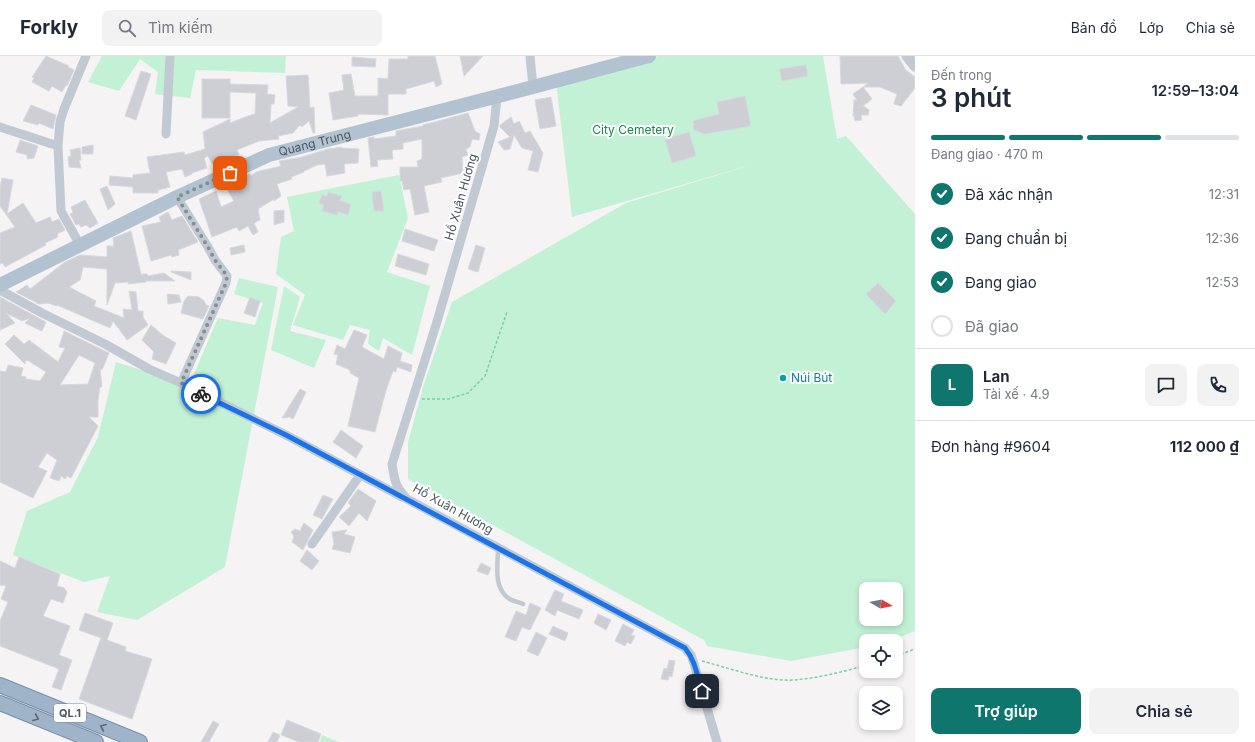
<!DOCTYPE html>
<html lang="vi">
<meta charset="utf-8">
<style>
:root{--surface:#fff;--page:#f2f2f3;--text:#1f2937;--muted:#747a83;--line:#e0e1e3;--accent:#0f766e}
body{margin:0;font-family:Inter,sans-serif;background:var(--page);color:var(--text);height:100vh;display:flex;flex-direction:column;font-size:15px;white-space:nowrap}
*{box-sizing:border-box;margin:0}
p{font-size:13px;color:var(--muted)}
.icon{flex:none;width:22px;height:22px;fill:none;stroke:currentColor;stroke-width:2;stroke-linecap:round;stroke-linejoin:round}
.map{position:relative;flex:1;overflow:hidden}
.drawer{display:flex;flex-direction:column;background:var(--surface);width:340px}
.drawer>*{flex:none}
.needle{width:26px;rotate:100deg}
.buttons{position:absolute;left:859px;top:526px;display:grid;gap:8px}
.buttons a{display:grid;place-items:center;width:44px;height:44px;border-radius:8px;background:var(--surface);box-shadow:0 2px 6px #0003;font-size:20px}
.pin{position:absolute;display:grid;place-items:center;width:34px;height:34px;color:#fff;margin:-17px;border-radius:8px;box-shadow:0 2px 6px #0006}
.courier{position:absolute;display:grid;place-items:center;width:40px;height:40px;margin:-20px;border:3px solid #1a73e8;border-radius:50%;background:#fff;color:#222;box-shadow:0 1px 5px #0007}
.overview em{font-style:normal;font-weight:600}
.overview div{display:flex;flex-direction:column-reverse}
.overview{display:flex;align-items:center;justify-content:space-between;height:68px;padding:0 16px}
h1{font-size:26px;font-weight:600;line-height:30px}
.bar{display:grid;grid-template-columns:repeat(4,1fr);gap:6px 4px;align-content:center;height:48px;padding:0 16px}
.bar i{height:5px;border-radius:3px;background:var(--line)}
.bar .active{background:var(--accent)}
.bar p{grid-column:span 4}
.line{display:flex;align-items:center;gap:10px;padding:0 16px;border-top:1px solid var(--line)}
.line div{flex:1}
.round{display:grid;place-items:center;flex:none;width:42px;height:42px;border-radius:8px;background:var(--page)}
ol{padding:0 16px;list-style:none}
li{display:flex;align-items:center;gap:12px;height:44px}
li p{margin-inline-start:auto}
li .icon{padding:4px;border-radius:50%;background:var(--accent);color:#fff;stroke-width:4}
li:last-child{color:var(--muted)}
li i{width:22px;height:22px;border:2px solid var(--line);border-radius:50%}
.action{display:flex;gap:8px;margin-top:auto;padding:8px 16px}
.action a{flex:1;height:46px;border-radius:8px;background:var(--accent);color:#fff;font-size:16px;font-weight:600;line-height:46px;text-align:center}
.action a+a{background:var(--page);color:var(--text)}
header{display:flex;align-items:center;gap:24px;box-sizing:border-box;height:56px;padding:0 20px;background:var(--surface);border-bottom:1px solid var(--line)}
header strong{font-size:19px}
nav{display:flex;gap:22px;margin-inline-start:auto;font-size:14px}
.search{width:280px;height:36px;background:var(--page);display:flex;align-items:center;gap:10px;box-sizing:border-box;padding:0 14px;border-radius:8px;color:var(--muted);font-size:15px}
main{display:flex;flex:1;min-height:0}
.map>svg:first-child{display:block}
</style>
<header>
<strong>Forkly</strong>
<div class="search"><svg class="icon" aria-label="search" viewBox="0 0 24 24"><circle cx="10" cy="10" r="6"/><path d="M15 15l6 6"/></svg>Tìm kiếm</div>
<nav><a>Bản đồ</a><a>Lớp</a><a>Chia sẻ</a></nav>
</header>
<main>
<div class="map">
<svg width="915" height="686" viewBox="0 0 915 686">
<rect width="100%" height="100%" fill="#f5f3f3"/>
<path fill="#c3f1d5" fill-rule="evenodd" d="M102,0H286L285,17L196,14L190,42L155,38L158,16L140,3L119,35L88,26Z
M658,0H823L837,83L846,80L915,158V575L891,585H866V591L791,605L707,590L704,584L408,423V386L423,331L452,246L626,147L761,106L572,161L556,26ZM866,533H896V563H866Z
M399,119L408,162L387,216L430,230L412,299L383,282L379,295L368,288L370,274L350,269L343,284L293,269L305,239L276,218L281,181L294,175L287,141Z
M239,222L278,231L225,511L137,564L97,556L110,520L84,526L13,499L27,455L70,436L98,381L116,306L189,329L218,262L255,269L263,247L234,238Z
M284,230L300,241L290,275L326,284L314,312L271,294Z
M322,679L339,686H320Z"/>
<path fill="#cdcfd5" stroke="#d7d9de" fill-rule="evenodd" d="M46,0L69,10L68,11L74,14L67,30L66,29L62,36L52,30L49,35L32,26L34,22L32,21Z
M408,0H435L442,28L436,31L434,25L406,33V38H388V59L358,58V60L333,64L329,37L344,34L342,19L351,18L355,40H378V22L388,23L389,3H408Z
M460,0H483L464,20Z
M840,0H898L905,13L915,21V32L901,50L894,48L897,38L880,31H863L868,27L841,28Z
M352,1L376,3L375,11L352,10Z
M806,9L808,20L782,25L779,13Z
M141,15L151,18L136,64L125,60Z
M308,19L310,52L314,51L315,77H313L309,65L302,71L300,69L293,77L278,80L279,83L259,85L237,94L239,99L230,101L212,108L208,100L204,102L207,112L192,117V118L185,121L182,113L166,116L170,131L158,134V137H133V131L109,129L110,120L133,122V119L150,117L147,101L184,96L185,99L205,93L203,76L230,63V67L245,61L255,58L256,37L230,36V62H202V23H230V28L268,29L267,38L275,39L274,48H271L270,67L298,51L288,50L286,20Z
M863,31L872,43L863,50L869,54L868,59H861L862,64L855,65L854,60H853L854,44H857L853,38Z
M745,40L751,70L705,78L694,74L693,65L719,58L717,46Z
M551,41L556,70L540,73L535,44Z
M31,49L56,59L53,73L39,67L38,69L23,65Z
M468,57L475,75L480,78L479,84L472,83L470,91L466,93L468,99L462,101L463,117L441,122L442,126L424,130L429,156L415,159L410,133L404,134L402,125H400V111H418L417,105L422,103V83L403,87V93L392,94L393,103L377,104L378,110L371,111L368,82L374,81V83L396,80V75L423,70V69Z
M511,61L514,68L519,65L525,77L530,75L543,97L538,116L528,114L533,95L522,92L514,79L510,93L504,94L498,86L510,81L500,71V69Z
M689,76L696,100L672,107L665,83Z
M20,84L38,90L34,102L27,103V99L16,96Z
M93,89V98H82V91Z
M341,91L342,92L359,93L358,107L344,108L345,117L327,120L325,108L317,109L304,115V116L291,121L292,123L277,128L281,140L274,145V143L258,153L260,164L254,167L258,176L253,179L248,170L239,175L237,171L212,181L199,143L216,135L221,151L234,145L227,133L241,125L239,122L250,118L251,120L256,116L281,110L279,105L302,101L331,92V93Z
M80,92L81,104H79L81,112L69,111L68,101L71,100L70,94Z
M2,122L13,124L7,158L23,147L36,167L50,161L52,166L59,163L65,174L57,178L58,181L45,187L46,189L5,211L3,207L0,208V177L15,171L0,150V131Z
M107,130L115,148L108,154L100,133Z
M381,135L384,155H374L372,136Z
M328,136L342,140L340,145L351,148L348,159L338,156L337,159L322,155L324,149L319,147L322,139L327,140Z
M85,144L98,167L90,172L86,169L81,171L79,168L76,169L70,158L73,157L71,151Z
M284,154V166L274,169V155Z
M168,156L172,164L182,160L198,186L178,194L179,199L172,201L171,199L151,205L142,170L161,166L159,161Z
M405,173L438,184L434,195L402,185Z
M131,175L141,218H147L148,220L164,217L175,225H146V226L128,228V226L115,227L107,249V213L83,211L80,224L69,231L96,245L94,250L124,262L123,253L132,254L129,235L136,236L138,255H143V261L148,269L127,284L113,265L110,272L57,249V250L48,247L39,248L16,236L27,229L30,233L65,206L80,199L107,201V190H114L113,182Z
M244,189L245,196L231,199L230,192Z
M476,189L485,192L478,216L468,213Z
M398,198L429,208L426,219L395,210Z
M171,215L191,216V224L171,216Z
M878,227L896,245L885,258L866,238Z
M167,238L179,239L181,246L168,248Z
M188,240L199,241L204,245L206,249L209,250L203,263L181,257L184,245Z
M0,241L46,266L42,275L25,267L30,262L22,265L6,257L15,267L0,274Z
M250,241L260,245L255,261L244,257Z
M151,269L164,280L176,287L166,308L152,303L154,296L142,284Z
M354,274L367,279L362,291L384,303L388,290L402,297L400,305L412,309L411,316L397,311L396,316L393,315L386,334L375,376L348,370L359,322L350,317V314L336,308L338,299L334,298L337,289L345,293Z
M64,275L109,297L102,314L100,313L102,331H100L98,344V361H89L98,370L71,422L67,420L65,423L61,420L59,425L50,422L57,404L47,397L38,411L47,415L33,442L0,426V315L6,316L8,309L23,312L21,320L26,321V323L40,325L46,316L29,305L26,304L25,308L5,288L14,279L24,288L29,284L58,306L65,292L59,291ZM79,299L95,307L88,328L60,329Z
M300,333L306,336L293,363L290,361L282,362Z
M341,374L363,390L356,402L333,386Z
M358,433L376,445L367,465L359,457L349,470L339,461L351,450L348,447Z
M323,439L333,443L322,463L313,459Z
M304,467L313,474L303,494L292,486L294,480L291,476L295,473L300,475Z
M347,474L344,478L355,481L350,497L332,493L334,488L332,476Z
M307,494L319,505L312,514L300,505Z
M19,501L60,518L57,530L64,532L67,536L63,547L51,543L43,560L70,570L59,599L72,604L61,634L52,631L59,613L0,590V565L8,546L1,543L6,530L0,529V505L15,512Z
M481,507L491,512L488,519L477,515Z
M555,534L564,538L561,545L583,554L579,563L557,554L555,560L545,554Z
M530,547L541,552L530,574L522,571L516,585L505,581L516,555L526,559Z
M85,557L113,567L107,584L126,591L125,595L152,603L132,663L79,643L101,582L79,574Z
M598,558L611,564L606,574L594,567Z
M623,568L634,574L631,579L635,580L631,588L627,586L625,590L615,585Z
M553,570L568,577L565,585L549,578Z
M536,576L547,582L538,600L527,595Z
M669,604L675,605L672,621L669,620L668,624L661,623L664,612L667,613Z
M287,664L321,678L318,686H299L281,679Z
M213,665L219,668L209,686H201Z
M273,676L280,679L277,686H268Z"/>
<g fill="none" stroke-linecap="round" stroke-linejoin="round">
<defs>
<path id="trunk" d="M0,629L140,686
M0,647L96,686"/>
</defs>
<use href="#trunk" stroke="#7690ad" stroke-width="16"/>
<path stroke="#7ad0a6" stroke-width="1.5" stroke-dasharray="3 2" stroke-linecap="butt" d="M422,343H448L468,337L485,320L507,256
M896,600L915,593
M702,605C729,612 767,626 794,624C818,622 843,616 866,609"/>
<path stroke="#c1cad2" stroke-width="4.5" d="M498,492C498,509 493,530 508,542C512,545 519,546 523,548"/>
<path stroke="#c1cad2" stroke-width="9" d="M530,0L533,31
M497,41L494,70L436,269L392,408C395,426 395,430 407,443L685,592L691,599L694,608L717,686
M0,71L58,90
M166,78L170,0
M177,141L208,191L215,204L227,220L226,227L181,327
M80,189L61,155L58,90L60,66L64,53L86,0
M0,234L42,257L105,288L149,313L181,327L286,379L402,441
M312,488L360,419"/>
<path stroke="#c1cad2" stroke-width="11" d="M907,0L915,10"/>
<path stroke="#b3c2d1" stroke-width="14" id="s1" d="M0,229L177,141L269,99L533,31L649,0"/>
<use href="#trunk" stroke="#9fb4c9" stroke-width="14"/>
</g>
<defs><path id="oneway-chevron" d="M-2-3.5L2.5 0L-2 3.5" fill="none" stroke-width="1.6" stroke-linecap="round" stroke-linejoin="round"/></defs>
<g stroke="#5b6976">
<use href="#oneway-chevron" transform="translate(36 662) rotate(22)"/>
<use href="#oneway-chevron" transform="translate(103 671) rotate(-158)"/>
</g>
<g fill="none" stroke-linecap="round" stroke-linejoin="round">
<path stroke="#868d94" stroke-width="4" stroke-dasharray="0 7.2" d="M201,338L181,327L226,227L227,220L215,204L208,191L177,141L230,117"/>
<path stroke="#1a73e8" stroke-width="5" d="M201,338L286,379L685,592C695,604 697,619 702,635"/>
</g>
<circle fill="#0f9aa8" stroke="#fff" stroke-width="1.5" cx="783" cy="322" r="4"/>
<g text-anchor="middle" stroke-width="4" stroke-linejoin="round" paint-order="stroke">
<rect fill="#fff" stroke="#808990" stroke-width="1" x="54" y="648" width="32" height="18" rx="3"/>
<g font-size="11" font-weight="bold" fill="#4a5661">
<text x="70" y="661">QL.1</text>
</g>
<g font-size="12" fill="#17864f" stroke="#fff">
<text x="633" y="78">City Cemetery</text>
</g>
<g font-size="12" fill="#4a5661" stroke="#fff">
<text dy="4" stroke="none"><textPath href="#s1" startOffset="346">Quang Trung</textPath></text>
<text transform="translate(461 141) rotate(-74)" y="4">Hồ Xuân Hương</text>
<text transform="translate(453 453) rotate(29)" y="4">Hồ Xuân Hương</text>
</g>
<g font-size="12" fill="#0d838f" stroke="#fff" text-anchor="start">
<text x="791" y="326">Núi Bút</text>
</g>
</g>
</svg>
<div class="buttons">
<a><svg class="needle" viewBox="-14 -14 28 28"><path d="M0-13l5 13h-10z" fill="#e53935"/><path d="M0 13l5-13h-10z" fill="#747a83"/></svg></a>
<a><svg class="icon" aria-label="locate" viewBox="0 0 24 24"><circle cx="12" cy="12" r="6"/><path d="M12 2v4M12 18v4M2 12h4M18 12h4"/></svg></a>
<a><svg class="icon" aria-label="layers" viewBox="0 0 24 24"><path d="M12 4l9 5-9 5-9-5zM3 14l9 5 9-5"/></svg></a>
</div>
<div class="pin" style="left:230px;top:117px;background:#ea580c"><svg class="icon" aria-label="bag" viewBox="0 0 24 24"><path d="M5 8h14l-1 12H6zM9 8a3 3 0 0 1 6 0"/></svg></div>
<div class="pin" style="left:702px;top:635px;background:#1f2937"><svg class="icon" aria-label="home" viewBox="0 0 24 24"><path d="M3 11l9-7 9 7M6 9v11h12V9"/></svg></div>
<div class="courier" style="left:201px;top:338px"><svg class="icon" aria-label="bike" viewBox="0 0 24 24"><circle cx="6" cy="16" r="4"/><circle cx="18" cy="16" r="4"/><path d="M6 16l4-8h5l3 8M10 8l3 8H6M13 5h3"/></svg></div>
</div>
<section class="drawer">
<div class="overview"><div><h1>3 phút</h1><p>Đến trong</p></div><em>12:59–13:04</em></div>
<div class="bar"><i class="active"></i><i class="active"></i><i class="active"></i><i></i><p>Đang giao · 470 m</p></div>
<ol>
<li><svg class="icon" aria-label="check" viewBox="0 0 24 24"><path d="M5 12l5 5 9-10"/></svg>Đã xác nhận<p>12:31</p></li>
<li><svg class="icon" aria-label="check" viewBox="0 0 24 24"><path d="M5 12l5 5 9-10"/></svg>Đang chuẩn bị<p>12:36</p></li>
<li><svg class="icon" aria-label="check" viewBox="0 0 24 24"><path d="M5 12l5 5 9-10"/></svg>Đang giao<p>12:53</p></li>
<li><i></i>Đã giao</li>
</ol>
<div class="line" style="height:72px"><b class="round" style="background:var(--accent);color:#fff">L</b><div><b>Lan</b><p>Tài xế · 4.9</p></div><a class="round"><svg class="icon" aria-label="chat" viewBox="0 0 24 24"><path d="M4 5h16v11H9l-5 4z"/></svg></a><a class="round"><svg class="icon" aria-label="phone" viewBox="0 0 24 24"><path d="M5 4h4l2 5-3 2q2 4 5 5l2-3 5 2v4C11 20 4 13 5 4z"/></svg></a></div>
<div class="line" style="height:52px"><div>Đơn hàng #9604</div><b>112 000 ₫</b></div>
<div class="action"><a>Trợ giúp</a><a>Chia sẻ</a></div>
</section>
</main>
